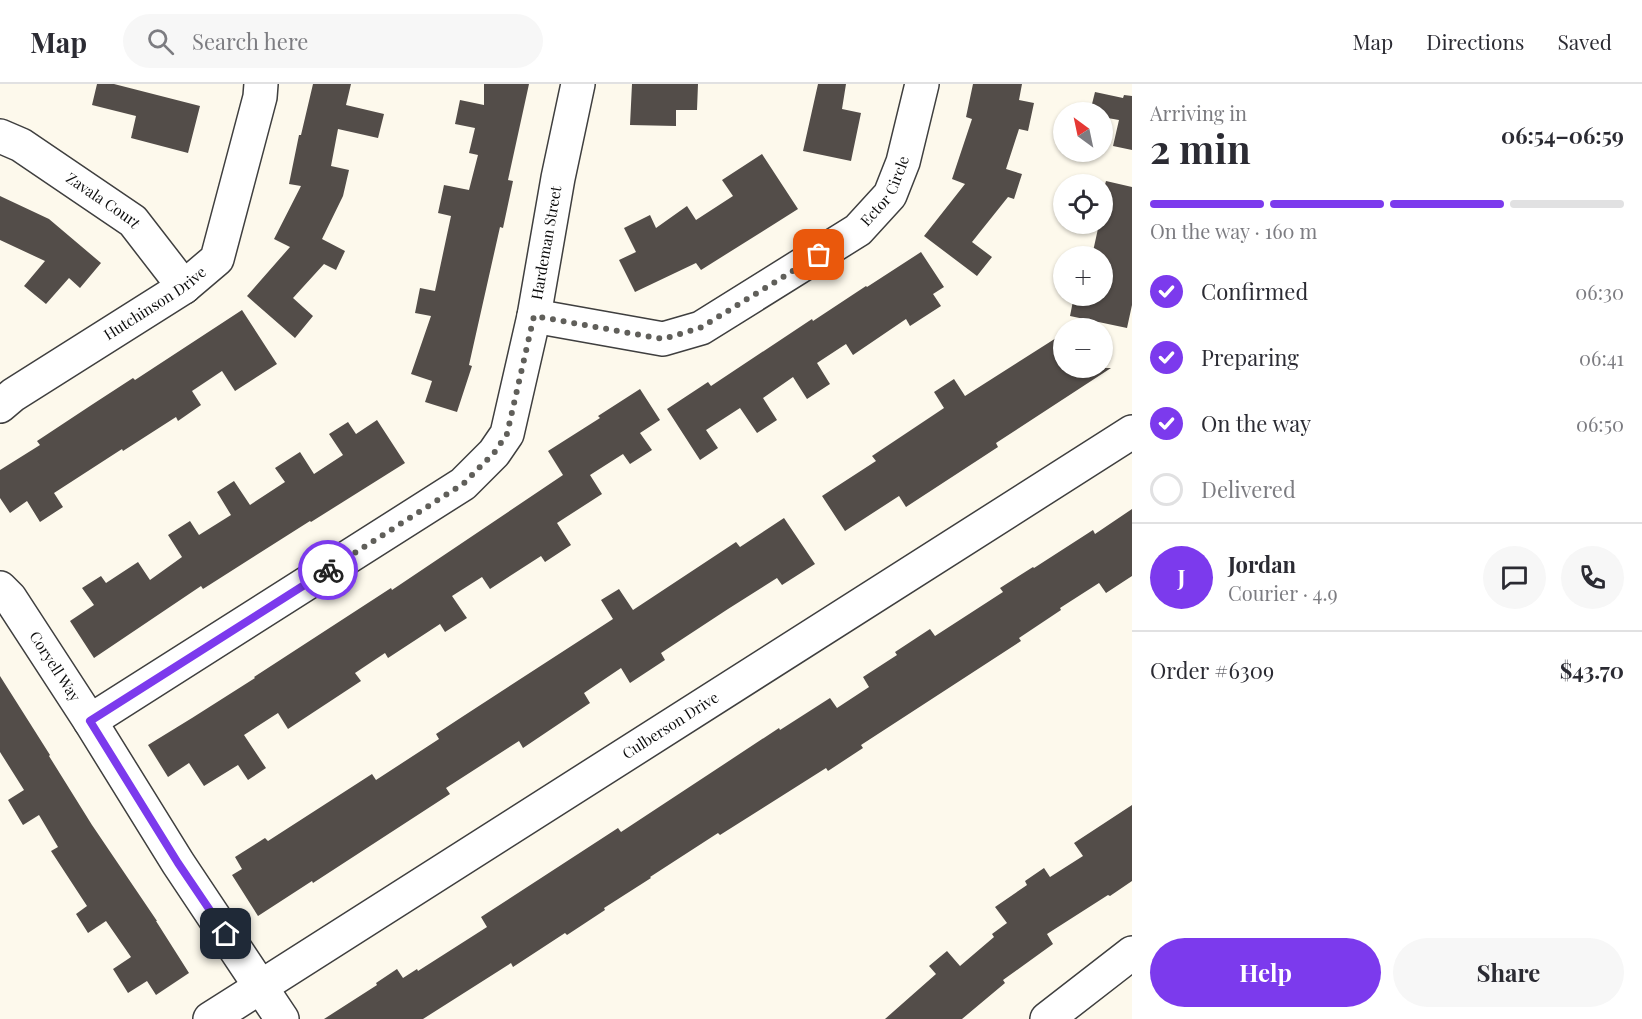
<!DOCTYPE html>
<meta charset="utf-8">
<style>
:root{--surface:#fff;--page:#f7f7f7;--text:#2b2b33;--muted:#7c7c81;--line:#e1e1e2;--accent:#7c3aed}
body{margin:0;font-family:"Playfair Display",serif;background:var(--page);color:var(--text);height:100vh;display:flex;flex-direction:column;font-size:22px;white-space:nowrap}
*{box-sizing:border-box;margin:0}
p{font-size:20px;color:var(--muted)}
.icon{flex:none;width:33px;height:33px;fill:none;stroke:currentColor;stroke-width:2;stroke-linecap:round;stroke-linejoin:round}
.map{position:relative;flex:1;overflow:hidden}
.drawer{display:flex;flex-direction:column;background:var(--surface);width:510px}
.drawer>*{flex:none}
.needle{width:39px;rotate:327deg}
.controls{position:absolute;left:1053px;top:18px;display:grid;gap:12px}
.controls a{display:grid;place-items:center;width:60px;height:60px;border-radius:50%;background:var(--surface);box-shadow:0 2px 4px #0004;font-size:30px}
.pin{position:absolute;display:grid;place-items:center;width:51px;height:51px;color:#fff;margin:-26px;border-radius:12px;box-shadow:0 3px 9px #0006}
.courier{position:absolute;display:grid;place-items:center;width:60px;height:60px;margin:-30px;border:4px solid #7c3aed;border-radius:50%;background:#fff;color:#222;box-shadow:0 2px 8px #0007}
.headline em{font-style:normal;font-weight:700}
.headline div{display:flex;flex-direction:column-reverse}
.headline{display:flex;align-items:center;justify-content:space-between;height:102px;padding:0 18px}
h1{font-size:39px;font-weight:700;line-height:45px}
.bar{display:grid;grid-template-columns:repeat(4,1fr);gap:9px 6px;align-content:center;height:72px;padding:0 18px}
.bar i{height:8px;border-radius:4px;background:var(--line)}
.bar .selected{background:var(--accent)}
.bar p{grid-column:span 4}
.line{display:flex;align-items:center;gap:15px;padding:0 18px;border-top:2px solid var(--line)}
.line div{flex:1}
.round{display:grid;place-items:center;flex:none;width:63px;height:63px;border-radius:32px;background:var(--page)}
ol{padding:0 18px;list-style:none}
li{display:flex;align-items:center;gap:18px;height:66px}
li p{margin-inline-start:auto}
li .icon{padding:6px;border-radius:50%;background:var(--accent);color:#fff;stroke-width:4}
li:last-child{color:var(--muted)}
li i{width:33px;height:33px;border:3px solid var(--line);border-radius:50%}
.primary-button{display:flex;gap:12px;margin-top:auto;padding:12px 18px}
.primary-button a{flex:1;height:69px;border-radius:36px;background:var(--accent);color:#fff;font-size:24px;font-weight:700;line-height:69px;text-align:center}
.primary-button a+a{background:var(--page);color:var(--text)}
header{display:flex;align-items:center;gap:36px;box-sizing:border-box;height:84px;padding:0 30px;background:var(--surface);border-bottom:2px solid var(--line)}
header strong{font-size:28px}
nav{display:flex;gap:33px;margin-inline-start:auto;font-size:21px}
.search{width:420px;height:54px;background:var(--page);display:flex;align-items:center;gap:15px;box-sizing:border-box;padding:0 21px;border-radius:33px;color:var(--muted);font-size:22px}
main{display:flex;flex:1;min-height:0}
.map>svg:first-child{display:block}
</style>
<header>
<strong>Map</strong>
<div class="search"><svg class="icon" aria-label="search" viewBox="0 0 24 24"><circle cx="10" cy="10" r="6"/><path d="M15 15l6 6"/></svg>Search here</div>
<nav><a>Map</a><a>Directions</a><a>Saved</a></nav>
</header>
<main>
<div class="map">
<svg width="1132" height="935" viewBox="0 0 1132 935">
<rect width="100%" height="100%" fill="#fdf9ec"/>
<path fill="#534d49" d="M97,0H114L200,22L188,69L131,54L136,32L92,21Z
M313,0H351L346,21L384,30L378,54L338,45L331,82L349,86L343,112L322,155L345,167L336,186L324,180L293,214L313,232L295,254L247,212L290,163L274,155L301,102L289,100L299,51H301Z
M484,0H529L508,96L513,97L503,144L500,143L469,281L472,282L457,328L425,318L432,297L411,290L431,232L415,229L420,204L435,207L451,132L438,129L444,101L469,106L478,71L469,69L475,44L455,40L460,16L484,21Z
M632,0H698L697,26H676V42L630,41Z
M818,0H846L842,25L861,29L851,77L803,67Z
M973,0H1022L1019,16L1034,19L1028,47L1019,45L1006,85L1022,90L1014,115L1008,113L972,158L992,173L977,192L924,152L965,100L952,95L972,35L966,33Z
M1095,8L1123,14L1124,11L1132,12V66L1113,62L1119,36L1102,33V28H1090Z
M762,70L798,125L701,186L696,179L635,208L619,176L636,168L624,144L650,131L656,144L687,122L696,136L733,112L722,96Z
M1106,97L1132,103V221L1127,244L1070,232L1074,212H1102V172H1092L1099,140H1102V111Z
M0,112L49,135L101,179L80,204L69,194L46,220L24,202L45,177L0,156Z
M921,168L944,203L933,210L941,222L910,242L906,235L853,271L846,260L817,279L830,300L807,315L793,293L763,314L777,336L757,349L740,324L706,346L718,364L700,376L667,325L708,298L711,302L812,235L813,237L866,202L867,203Z
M242,226L277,280L235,307L222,287L192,307L201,321L178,337L176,333L123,367L122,365L54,409L63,423L40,438L27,417L10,429L0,414V386L40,361L37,357L93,320L133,294L135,296Z
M1064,249V284H1111L996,359L998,363L906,423L899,412L845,447L822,412L876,377L872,372L944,324L934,308L954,295L965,312Z
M640,305L660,336L640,349L652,366L630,380L623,370L590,391L602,410L557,439L571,461L545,478L541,472L490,505L482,493L452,512L467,534L445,548L440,540L388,574L385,569L355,589L361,597L288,645L278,629L244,651L266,684L248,696L238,681L204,702L189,679L168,693L148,661L192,634L255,594L254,593L391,504L392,506L563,391L548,367L600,334L598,332Z
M377,336L405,379L311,438L310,437L203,505L201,502L94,574L70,537L94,521L82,504L101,492L106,499L138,478L150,496L182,473L168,451L190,437L199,451L231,431L217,408L234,397L250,421L285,398L275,384L300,368L314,390L343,371L329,350L348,338L356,350Z
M1132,425V492L1106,509L1099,499L1060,524L1061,526L1019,554L1021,557L861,661L863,664L828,687L826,684L720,751L718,749L650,793L651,794L604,824L605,826L567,851L565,849L513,883L511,879L423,935H324L377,901L376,899L397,885L403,894L417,885L418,887L487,843L481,833L618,744L621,748L779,644L780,646L830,614L837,624L869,603L863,593L897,571L895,568L930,545L935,552L1003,508L1000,504L1033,483L1034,484L1093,446L1095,450Z
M784,434L815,480L782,501L777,494L728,525L661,569L665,576L630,599L621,584L584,609L590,619L523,664L519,657L446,704L450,710L313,799L312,797L258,832L232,791L242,785L235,773L265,754L268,757L372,690L376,696L439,655L436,650L465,631L613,535L601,516L619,505L633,526L736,458L740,463Z
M0,592L50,671L49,672L92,741L157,837H156L189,889L156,911L147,897L128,909L113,885L131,873L106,837L88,849L76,830L87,822L51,767L58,763L39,731L23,741L8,716L24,706L0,668Z
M1132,721V797L1110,812L1108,811L1047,850L1053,860L1003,896L1005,899L962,935H885L936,890L929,882L947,867L960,882L994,853L992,850L1007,839L995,823L1027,801L1025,797L1044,784L1050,793L1083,772L1074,759Z"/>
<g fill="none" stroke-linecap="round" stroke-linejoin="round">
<defs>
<g id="minor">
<path id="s1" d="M0,52L21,61L133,137L184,203"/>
<path id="s2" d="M534,232L663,255L701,244L858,146L890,111L903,78L922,0"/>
<path id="s3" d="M0,322L13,311L184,203L217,175L260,13L261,0"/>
<path id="s4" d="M0,504L10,514L90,637L178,779L282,935"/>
<path id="s5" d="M90,637L463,400L494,369L507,350L534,232L558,94L578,0"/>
<path id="s6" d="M210,935L1132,348"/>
<path d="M1047,935L1132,869"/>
</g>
</defs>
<use href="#minor" stroke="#3f3f3f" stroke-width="36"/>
<use href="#minor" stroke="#fff" stroke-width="33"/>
</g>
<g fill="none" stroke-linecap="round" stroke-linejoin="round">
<path stroke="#605f5a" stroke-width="6" stroke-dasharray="0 10.8" d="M328,486L463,400L494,369L507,350L534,232L663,255L700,244L819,171"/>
<path stroke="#7c3aed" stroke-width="8" d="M226,850L178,779L90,637L328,486"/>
</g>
<g text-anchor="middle" stroke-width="6" stroke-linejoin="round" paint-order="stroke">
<g font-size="15" fill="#0c0c0c" stroke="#fff">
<text dy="5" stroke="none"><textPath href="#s2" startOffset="404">Ector Circle</textPath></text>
<text dy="5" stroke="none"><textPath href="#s1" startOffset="122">Zavala Court</textPath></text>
<text dy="5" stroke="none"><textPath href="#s5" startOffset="704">Hardeman Street</textPath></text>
<text dy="5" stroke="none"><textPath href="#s3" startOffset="186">Hutchinson Drive</textPath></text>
<text dy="5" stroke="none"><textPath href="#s4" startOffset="96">Coryell Way</textPath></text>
<text dy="5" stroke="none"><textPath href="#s6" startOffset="546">Culberson Drive</textPath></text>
</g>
</g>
</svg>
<div class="controls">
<a><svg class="needle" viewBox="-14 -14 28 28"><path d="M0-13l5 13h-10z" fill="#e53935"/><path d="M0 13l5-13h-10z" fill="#7c7c81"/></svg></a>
<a><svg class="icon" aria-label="locate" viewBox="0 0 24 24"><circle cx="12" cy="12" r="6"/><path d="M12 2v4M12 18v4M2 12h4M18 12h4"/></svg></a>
<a>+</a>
<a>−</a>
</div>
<div class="pin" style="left:819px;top:171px;background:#ea580c"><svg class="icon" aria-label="bag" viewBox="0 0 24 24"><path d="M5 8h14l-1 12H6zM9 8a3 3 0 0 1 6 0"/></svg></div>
<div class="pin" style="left:226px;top:850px;background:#1f2937"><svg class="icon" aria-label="home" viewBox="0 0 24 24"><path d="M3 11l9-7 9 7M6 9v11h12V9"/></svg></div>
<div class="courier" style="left:328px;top:486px"><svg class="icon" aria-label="bike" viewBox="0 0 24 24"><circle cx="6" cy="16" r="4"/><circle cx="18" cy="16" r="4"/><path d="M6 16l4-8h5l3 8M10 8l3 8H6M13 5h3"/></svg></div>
</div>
<section class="drawer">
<div class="headline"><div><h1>2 min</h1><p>Arriving in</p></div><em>06:54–06:59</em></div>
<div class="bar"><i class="selected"></i><i class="selected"></i><i class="selected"></i><i></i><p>On the way · 160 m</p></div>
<ol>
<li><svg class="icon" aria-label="check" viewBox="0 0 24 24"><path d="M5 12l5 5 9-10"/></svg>Confirmed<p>06:30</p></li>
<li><svg class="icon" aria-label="check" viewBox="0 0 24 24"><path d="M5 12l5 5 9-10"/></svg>Preparing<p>06:41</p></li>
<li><svg class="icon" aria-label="check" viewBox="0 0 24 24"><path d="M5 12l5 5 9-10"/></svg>On the way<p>06:50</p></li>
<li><i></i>Delivered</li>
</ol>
<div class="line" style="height:108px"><b class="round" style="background:var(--accent);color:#fff">J</b><div><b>Jordan</b><p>Courier · 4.9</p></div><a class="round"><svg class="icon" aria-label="chat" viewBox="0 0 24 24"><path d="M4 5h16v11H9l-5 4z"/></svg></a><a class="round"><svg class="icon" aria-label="phone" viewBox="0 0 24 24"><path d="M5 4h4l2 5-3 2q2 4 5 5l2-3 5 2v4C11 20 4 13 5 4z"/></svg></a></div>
<div class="line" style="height:78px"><div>Order #6309</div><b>$43.70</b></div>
<div class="primary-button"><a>Help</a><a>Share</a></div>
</section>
</main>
